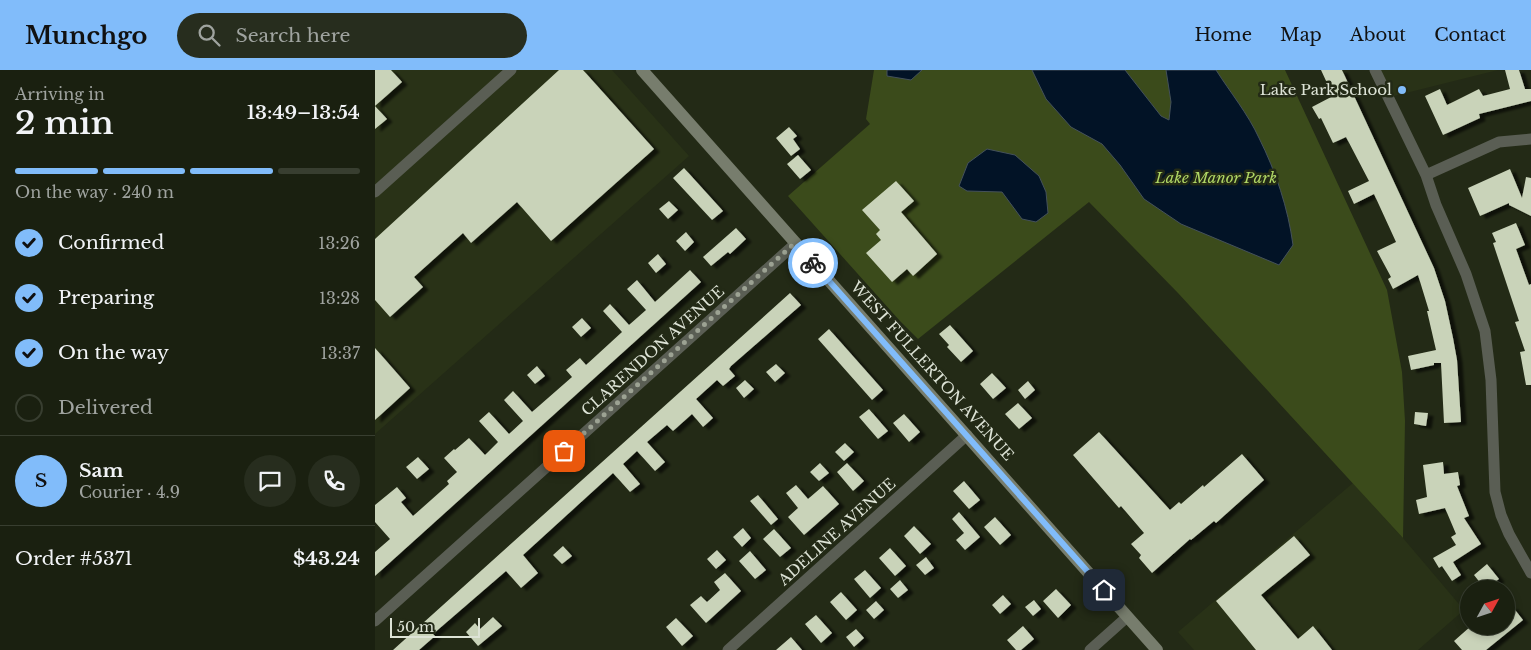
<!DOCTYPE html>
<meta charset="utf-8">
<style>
:root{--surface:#1a2010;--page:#272d1e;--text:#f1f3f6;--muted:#9fa39f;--line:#383e30;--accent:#81bcfa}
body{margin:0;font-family:"Libre Baskerville",serif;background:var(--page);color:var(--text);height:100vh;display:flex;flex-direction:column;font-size:19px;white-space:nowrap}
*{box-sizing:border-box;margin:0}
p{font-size:16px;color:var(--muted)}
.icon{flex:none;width:28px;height:28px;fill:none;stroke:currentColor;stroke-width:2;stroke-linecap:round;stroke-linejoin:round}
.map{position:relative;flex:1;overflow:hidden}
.sheet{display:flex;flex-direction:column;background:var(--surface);width:375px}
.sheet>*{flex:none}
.needle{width:32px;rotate:50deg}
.tools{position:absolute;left:1085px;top:510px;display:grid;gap:10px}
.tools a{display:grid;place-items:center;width:55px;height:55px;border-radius:50%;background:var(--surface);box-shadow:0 2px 8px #0003,0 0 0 1px var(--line);font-size:25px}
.scale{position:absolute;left:15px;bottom:12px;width:90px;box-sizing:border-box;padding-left:5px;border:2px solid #dde3d6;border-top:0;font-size:14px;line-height:18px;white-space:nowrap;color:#dde3d6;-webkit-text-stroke:4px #232a16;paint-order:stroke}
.pin{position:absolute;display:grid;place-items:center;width:42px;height:42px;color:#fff;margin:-21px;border-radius:10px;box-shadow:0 2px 8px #0006}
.courier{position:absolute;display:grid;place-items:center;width:50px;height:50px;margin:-25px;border:4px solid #81bcfa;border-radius:50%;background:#fff;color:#222;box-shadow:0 1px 6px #0007}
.overview em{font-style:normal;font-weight:600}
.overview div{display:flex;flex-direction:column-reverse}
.overview{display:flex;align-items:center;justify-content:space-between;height:85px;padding:0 15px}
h1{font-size:32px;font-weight:600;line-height:38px}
.bar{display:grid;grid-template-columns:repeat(4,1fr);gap:8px 5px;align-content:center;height:60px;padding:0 15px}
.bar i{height:6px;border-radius:4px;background:var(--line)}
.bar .on{background:var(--accent)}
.bar p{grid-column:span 4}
.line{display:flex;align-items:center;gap:12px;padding:0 15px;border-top:1px solid var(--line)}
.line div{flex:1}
.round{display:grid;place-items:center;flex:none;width:52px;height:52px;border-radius:26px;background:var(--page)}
ol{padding:0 15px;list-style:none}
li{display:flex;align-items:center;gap:15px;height:55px}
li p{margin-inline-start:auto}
li .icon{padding:5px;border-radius:50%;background:var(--accent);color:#111;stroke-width:4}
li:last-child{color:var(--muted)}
li i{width:28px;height:28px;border:2px solid var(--line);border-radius:50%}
header{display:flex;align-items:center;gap:30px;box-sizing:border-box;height:70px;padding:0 25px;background:var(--accent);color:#111}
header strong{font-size:24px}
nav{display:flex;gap:28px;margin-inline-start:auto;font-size:18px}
.search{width:350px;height:45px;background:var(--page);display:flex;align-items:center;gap:12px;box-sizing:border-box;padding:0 18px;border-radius:28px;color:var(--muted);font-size:19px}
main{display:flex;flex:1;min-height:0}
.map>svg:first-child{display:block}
</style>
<header>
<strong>Munchgo</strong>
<div class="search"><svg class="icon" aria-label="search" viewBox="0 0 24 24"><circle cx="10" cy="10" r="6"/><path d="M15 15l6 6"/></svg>Search here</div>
<nav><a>Home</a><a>Map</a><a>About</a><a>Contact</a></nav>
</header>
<main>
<section class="sheet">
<div class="overview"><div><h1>2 min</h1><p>Arriving in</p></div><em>13:49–13:54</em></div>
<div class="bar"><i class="on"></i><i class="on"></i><i class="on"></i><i></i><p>On the way · 240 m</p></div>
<ol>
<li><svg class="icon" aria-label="check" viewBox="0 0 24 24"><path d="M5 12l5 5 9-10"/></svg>Confirmed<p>13:26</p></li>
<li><svg class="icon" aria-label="check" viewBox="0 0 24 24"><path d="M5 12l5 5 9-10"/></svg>Preparing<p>13:28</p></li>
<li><svg class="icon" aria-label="check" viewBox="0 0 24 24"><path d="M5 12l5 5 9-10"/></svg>On the way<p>13:37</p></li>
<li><i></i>Delivered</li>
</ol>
<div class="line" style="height:90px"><b class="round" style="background:var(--accent);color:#111">S</b><div><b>Sam</b><p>Courier · 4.9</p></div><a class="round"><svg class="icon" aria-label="chat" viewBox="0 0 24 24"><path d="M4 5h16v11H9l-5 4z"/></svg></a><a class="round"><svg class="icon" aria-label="phone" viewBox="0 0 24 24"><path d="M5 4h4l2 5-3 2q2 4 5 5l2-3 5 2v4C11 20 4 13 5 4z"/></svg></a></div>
<div class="line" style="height:65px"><div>Order #5371</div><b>$43.24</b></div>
</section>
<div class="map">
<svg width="1156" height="580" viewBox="0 0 1156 580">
<defs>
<filter id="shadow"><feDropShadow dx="5.5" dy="3" stdDeviation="1" flood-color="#0009"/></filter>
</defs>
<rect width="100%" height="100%" fill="#232a16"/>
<path fill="#293217" d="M0,0H237L314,86L0,364Z
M1003,0H1123L1015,27Z
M978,413L1028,468L1089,540L1043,580H819L803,562Z"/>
<path fill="#3b4b1b" d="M499,0H910L1012,220L1027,302L1030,351L1028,468L803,223L714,132L543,269L525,251L413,126L495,54L491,49Z"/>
<path fill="#021326" stroke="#44515b" d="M512,0H547L536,10L512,6Z
M657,0H750L786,46L794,50L796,32L791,0H841C855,22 873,44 884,68C901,102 913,138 918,175L904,195L806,154L769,129L745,95L727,74L696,57L671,29Z
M612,79L640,85L664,106L671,122L673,143L661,152L647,149L627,122L592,121L584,116L593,93Z"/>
<path fill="#c9d3b9" filter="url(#shadow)" d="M0,0H16L27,12L0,36L12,49L0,59Z
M184,0H208L279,79L176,171L142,132L96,173L88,163L39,207L48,217L15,247L0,230V169Z
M946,0H967L1059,198L1070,231L1078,268L1082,290L1086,352L1069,353L1066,293H1059V295L1036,300L1033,286L1061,280L1052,241H1054L1043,205L1018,219L1013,209L1016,207L1002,181L1021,172L999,124L979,134L973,121L994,111L971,67L958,73L946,48L944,49L937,37L958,26Z
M1130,0H1144L1150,19H1156V31L1104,44L1105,48L1068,65L1050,26L1065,19L1072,35L1104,19L1108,26L1135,19Z
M414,57L422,66L418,69L425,79L416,86L401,68Z
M423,85L436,100L425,109L412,94Z
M309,98L348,141L337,150L298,108Z
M1135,99L1147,128L1151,107L1156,108V146L1134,135V133L1105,146L1093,118Z
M521,111L539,131L526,142L562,184L538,206L532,199L517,212L491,183L506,170L501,164L505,160L487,140Z
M294,131L303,140L293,149L284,139Z
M1141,153L1150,175L1141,179L1154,215L1156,214V315H1151L1145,282L1150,281L1140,252L1144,251L1118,173L1121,172L1117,163Z
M361,158L371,169L355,184L353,182L336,196L328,187Z
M311,162L319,172L310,181L301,171Z
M283,184L291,194L281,203L273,193Z
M315,200L326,212L0,506V482L15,469L0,452V435L22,417L31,428L26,432L38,446L74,414L72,411L82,402L69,388L79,379L80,380L94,368L110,385L123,372L104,351L114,342L134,364L148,351L129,330L138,321L157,342L197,307L191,300L205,288L211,295L247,262L228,241L235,234L254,255L271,240L252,219L262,210L280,232Z
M415,223L426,235L356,296L354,299L360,306L348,316L342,310L321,329L338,348L328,357L317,344L298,361L292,355L272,372L290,392L280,401L262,381L248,394L265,414L255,422L238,403L148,485L163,503L146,518L131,501L58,564L60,566L44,580H18Z
M207,248L216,258L206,267L197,257Z
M575,255L598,281L586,292L572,277L574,275L564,264Z
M454,259L508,320L497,330L443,269Z
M0,278L35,318L0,350Z
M401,294L410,303L400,312L391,302Z
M162,296L170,306L160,314L152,305Z
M617,303L631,318L618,329L605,314Z
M370,310L379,319L369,328L361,318Z
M653,311L660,320L650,329L643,320Z
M643,333L657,348L644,359L630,344Z
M494,339L513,361L503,369L484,347Z
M1040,342L1053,343L1051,356L1039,354Z
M529,344L545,362L534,372L518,353Z
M724,362L795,440L804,432L806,434L828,415L829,417L867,384L889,410L841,453L839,451L816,470L815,469L777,503L764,488L766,485L756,474L769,463L746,436L744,438L698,385Z
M470,373L479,382L469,391L460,382Z
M43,387L54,399L42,409L31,397Z
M1068,392L1069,404L1083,402L1085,415L1082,416L1094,446L1089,448L1106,474L1078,492L1086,505L1077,511L1067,496L1064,498L1058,488L1081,475L1076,467L1081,464L1070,438L1044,444L1041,430L1052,427L1048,395Z
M445,393L454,403L444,411L435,402Z
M472,393L489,411L478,421L462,402Z
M589,411L605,430L594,439L578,421Z
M421,415L433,429L448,416L464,434L429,465L413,447L423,438L411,423Z
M383,425L403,449L396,455L375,431Z
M584,442L605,467L590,480L581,470L589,463L577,449Z
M620,447L636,465L625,475L609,457Z
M539,456L556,474L545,484L529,466Z
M368,458L376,468L367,477L358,467Z
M399,459L416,478L405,487L388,469Z
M919,466L935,485L886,525L923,569L938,556L957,580H881L841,531Z
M188,476L197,486L187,494L178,485Z
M515,478L531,496L520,506L504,488Z
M342,480L351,490L341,499L332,489Z
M375,481L391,500L380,509L364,491Z
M551,487L559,498L550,505L541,495Z
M1112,494L1124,509L1110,519L1099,505Z
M490,500L506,518L495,528L479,509Z
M350,503L366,521L331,553L315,535L326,526L332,532L345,520L339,512Z
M525,510L533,520L523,528L515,519Z
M681,519L696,535L683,548L668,531Z
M466,522L482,540L471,550L455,532Z
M628,525L636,534L625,544L617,535Z
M659,530L666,539L658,546L650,537Z
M501,531L509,540L499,549L491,540Z
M1137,536L1148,550L1111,580H1087L1079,571L1096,556H1099L1105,563L1113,556H1131V541Z
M441,545L457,563L446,573L430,554Z
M118,547L127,556L103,576L91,562L100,553L105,559Z
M301,548L318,566L307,576L291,557Z
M648,556L659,569L646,580H641L632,570Z
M481,559L489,568L479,577L471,567Z
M416,567L427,580H401Z"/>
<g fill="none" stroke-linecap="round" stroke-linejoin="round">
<path stroke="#5a5e54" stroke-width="11" d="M1000,0L1051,105L1061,135L1091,204L1110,261L1116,310L1120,422L1126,445L1134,464L1156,503
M1051,105L1124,72L1156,69
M0,122L136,0
M0,551L421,173
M353,580L592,365
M715,580L752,547"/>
<path stroke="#777d6d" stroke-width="12" d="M267,0L782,580"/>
</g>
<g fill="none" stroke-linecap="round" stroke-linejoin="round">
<path stroke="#9ca293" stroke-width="5" stroke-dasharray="0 9" d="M189,381L420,173L438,193"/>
<path stroke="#81bcfa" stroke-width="6" d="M438,193L729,520"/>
</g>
<circle fill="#81bcfa" stroke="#232a16" stroke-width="2" cx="1027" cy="20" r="5"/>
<g text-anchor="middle" stroke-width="5" stroke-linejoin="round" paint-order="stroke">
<g font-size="15" fill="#dde3d6" stroke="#232a16" text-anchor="end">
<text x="1017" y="25">Lake Park School</text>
</g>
<g font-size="15" font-style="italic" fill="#b0d665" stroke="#232a16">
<text x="841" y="113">Lake Manor Park</text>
</g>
<g font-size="15" fill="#dde3d6" stroke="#232a16">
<text transform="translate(278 281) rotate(-42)" y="5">CLARENDON AVENUE</text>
<text transform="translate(557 301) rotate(48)" y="5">WEST FULLERTON AVENUE</text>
<text transform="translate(462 462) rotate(-42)" y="5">ADELINE AVENUE</text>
</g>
</g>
</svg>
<div class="tools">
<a><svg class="needle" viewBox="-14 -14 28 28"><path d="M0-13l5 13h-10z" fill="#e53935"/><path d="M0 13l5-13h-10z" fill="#9fa39f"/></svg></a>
</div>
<div class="scale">50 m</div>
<div class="pin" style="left:189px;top:381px;background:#ea580c"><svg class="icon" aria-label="bag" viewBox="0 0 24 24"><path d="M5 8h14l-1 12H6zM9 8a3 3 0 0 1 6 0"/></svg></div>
<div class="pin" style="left:729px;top:520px;background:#1f2937"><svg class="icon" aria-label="home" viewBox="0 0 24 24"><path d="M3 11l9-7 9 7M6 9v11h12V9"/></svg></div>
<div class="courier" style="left:438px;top:193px"><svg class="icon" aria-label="bike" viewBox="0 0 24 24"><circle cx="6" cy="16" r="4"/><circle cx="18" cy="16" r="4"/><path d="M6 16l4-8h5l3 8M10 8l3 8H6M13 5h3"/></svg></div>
</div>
</main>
